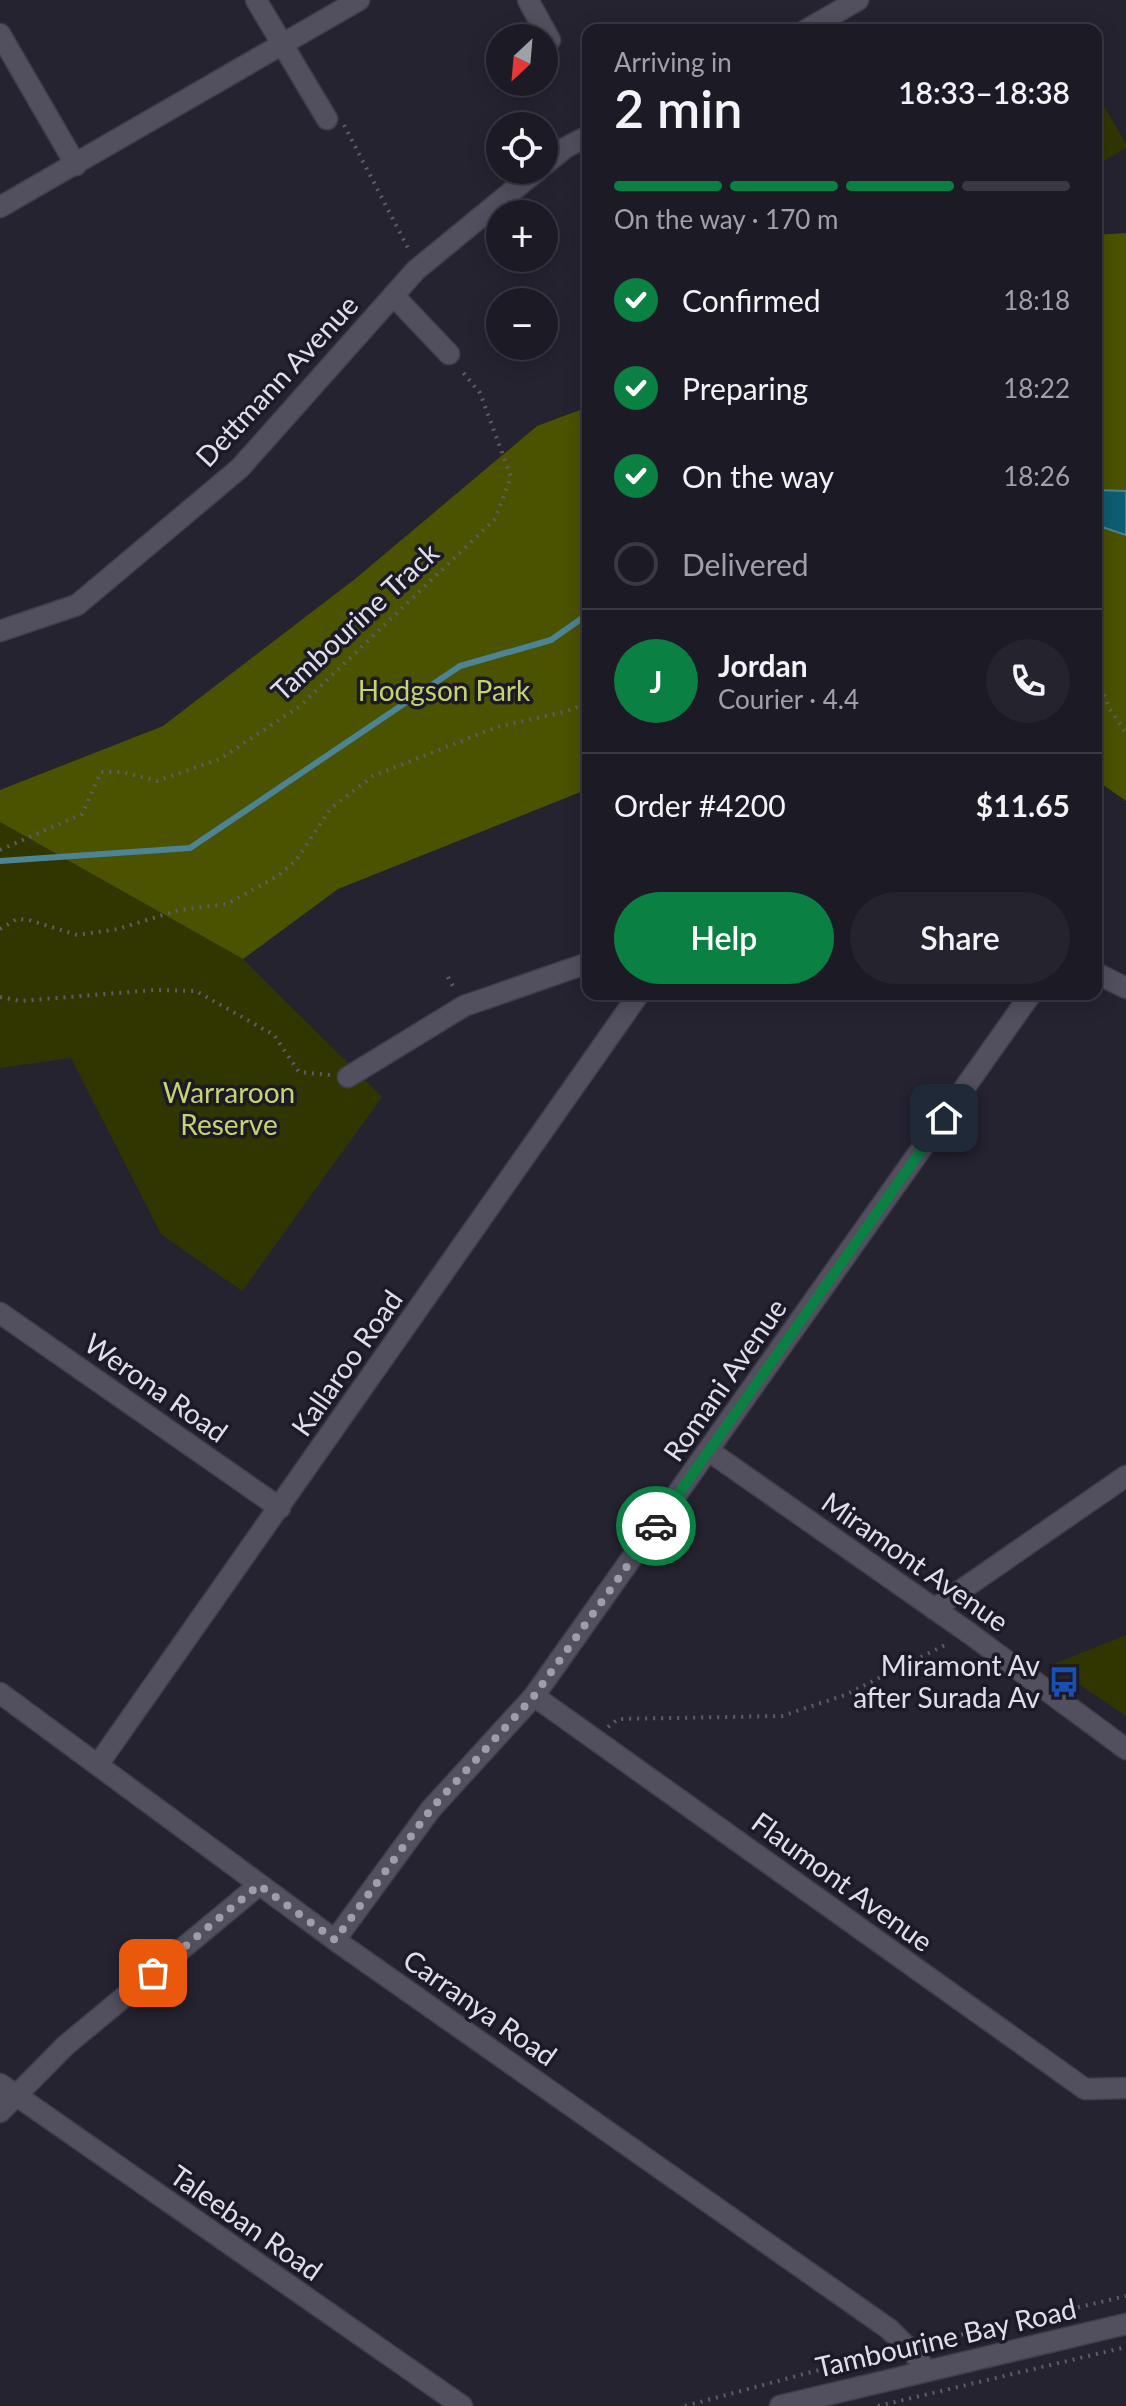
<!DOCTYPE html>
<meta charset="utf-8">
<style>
:root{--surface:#1c1a25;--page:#25232d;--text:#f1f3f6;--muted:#a0a1a7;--line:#3a3842;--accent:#0b8043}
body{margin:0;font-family:Lato,sans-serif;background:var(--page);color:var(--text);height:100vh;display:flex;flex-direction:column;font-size:30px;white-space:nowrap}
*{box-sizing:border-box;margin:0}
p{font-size:26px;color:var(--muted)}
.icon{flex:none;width:44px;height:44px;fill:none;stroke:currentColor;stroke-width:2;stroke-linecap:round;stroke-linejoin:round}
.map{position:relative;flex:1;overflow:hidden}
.sheet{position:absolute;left:582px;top:24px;width:520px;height:976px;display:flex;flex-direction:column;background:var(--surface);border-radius:16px;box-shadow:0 4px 20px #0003,0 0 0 2px var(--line)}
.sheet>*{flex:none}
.needle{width:52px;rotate:206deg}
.tools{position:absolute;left:486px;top:24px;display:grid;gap:16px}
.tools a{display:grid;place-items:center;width:72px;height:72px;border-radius:50%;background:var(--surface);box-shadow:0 4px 20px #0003,0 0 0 2px var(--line);font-size:40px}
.pin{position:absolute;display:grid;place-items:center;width:68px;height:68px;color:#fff;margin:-34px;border-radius:16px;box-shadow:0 4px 12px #0006}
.courier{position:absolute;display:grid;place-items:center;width:80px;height:80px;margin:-40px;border:6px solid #0b8043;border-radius:50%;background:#fff;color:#222;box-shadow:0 2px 10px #0007}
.headline em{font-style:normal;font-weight:600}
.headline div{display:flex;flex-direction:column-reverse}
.headline{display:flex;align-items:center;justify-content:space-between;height:136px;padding:0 32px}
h1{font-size:52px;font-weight:600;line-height:60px}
.bar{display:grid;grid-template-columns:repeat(4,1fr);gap:12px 8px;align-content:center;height:96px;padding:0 32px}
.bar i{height:10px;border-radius:6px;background:var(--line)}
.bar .active{background:var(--accent)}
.bar p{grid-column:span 4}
.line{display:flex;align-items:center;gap:20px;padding:0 32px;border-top:2px solid var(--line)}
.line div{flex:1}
.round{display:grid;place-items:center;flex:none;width:84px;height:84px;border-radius:42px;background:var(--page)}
ol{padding:0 32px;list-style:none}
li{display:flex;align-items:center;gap:24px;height:88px}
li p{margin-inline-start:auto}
li .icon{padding:8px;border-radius:50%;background:var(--accent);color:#fff;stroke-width:4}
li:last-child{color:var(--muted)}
li i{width:44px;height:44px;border:4px solid var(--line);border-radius:50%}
.action{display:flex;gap:16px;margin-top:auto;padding:16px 32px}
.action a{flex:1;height:92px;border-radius:48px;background:var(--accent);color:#fff;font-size:32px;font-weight:600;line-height:92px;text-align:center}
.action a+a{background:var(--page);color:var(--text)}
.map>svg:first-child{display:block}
</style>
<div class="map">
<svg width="1126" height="2406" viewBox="0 0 1126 2406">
<rect width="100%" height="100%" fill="#262331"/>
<path fill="#313600" d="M1096,92L1126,144V148L1100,163L1096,156Z
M0,822L243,959L382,1097L242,1291L161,1234L71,1058L0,1068Z
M1126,1635V1716L1051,1665Z"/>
<path fill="#4b5200" d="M1126,233V491L1096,490V235Z
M588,407V789L338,889L243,959L0,822V790L163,726L355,579L537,426Z
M1096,525L1126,535V801L1096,780Z"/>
<path fill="#0c5e71" stroke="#4c8495" stroke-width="2" d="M1096,490L1126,491V535L1096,525Z"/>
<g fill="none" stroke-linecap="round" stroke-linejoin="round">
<path stroke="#4c8495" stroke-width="6" d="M0,861L190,848L460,666L551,640L588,614"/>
<defs>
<path id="minor" d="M256,0L327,119
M528,0L550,40
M806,30L858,0
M0,34L76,165
M544,165L565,148L588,136
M0,207L359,0
M394,296L449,354
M0,631L77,605L240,468L416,270L538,170
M1096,973L1126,988
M348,1077L464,1006L588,963
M0,1313L280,1508
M709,1451L969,1633L1126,1749
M934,1609L1126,1476
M0,1693L335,1940L889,2329L917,2357L925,2370
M534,1696L1085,2089L1126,2088
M99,1763L639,994
M335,1940L431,1809L534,1696L1031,994
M0,2084L462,2406
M0,2112L65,2046L259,1885
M780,2406L1126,2324"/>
</defs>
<use href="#minor" stroke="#413e4b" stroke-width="23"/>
<path stroke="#5e5c68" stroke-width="4" stroke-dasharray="2 6" stroke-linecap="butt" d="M344,125L410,252
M1096,672L1109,708L1126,733
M0,850L82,814L101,772H122L157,781L220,759L300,706L495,519L511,477L480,393L461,370
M0,929L17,919L29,920L77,935L118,929L179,910L227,904L276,877L295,862L331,808L373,776L497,727L564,712L588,703
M448,977L455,990
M0,997L20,1001L154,990L196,991L274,1035L299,1072L330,1075
M608,1727L618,1719L782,1716L845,1695L949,1643
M930,2342L1126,2296
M685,2406L886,2352
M878,2406L1126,2347"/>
<use href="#minor" stroke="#52505f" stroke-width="20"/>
</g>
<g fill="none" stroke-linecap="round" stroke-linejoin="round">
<path stroke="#9f9da8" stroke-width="8" stroke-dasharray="0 14.4" d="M153,1973L259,1885L335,1940L431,1809L534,1696L656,1526"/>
<path stroke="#0b8043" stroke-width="10" d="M656,1526L944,1118"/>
</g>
<defs>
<symbol id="bus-bare" viewBox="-9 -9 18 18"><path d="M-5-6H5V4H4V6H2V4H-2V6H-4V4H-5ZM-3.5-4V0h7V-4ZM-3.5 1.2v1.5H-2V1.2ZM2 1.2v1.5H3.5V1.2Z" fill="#1a4fb4" stroke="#1c1a27" stroke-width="2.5" paint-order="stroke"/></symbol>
</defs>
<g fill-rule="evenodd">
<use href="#bus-bare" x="1042" y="1660" width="44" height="44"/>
</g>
<g text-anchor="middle" stroke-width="7" stroke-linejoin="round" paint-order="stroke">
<g font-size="28" fill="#e0dee8" stroke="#1c1a27">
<text transform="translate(277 381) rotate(-47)" y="10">Dettmann Avenue</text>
<text transform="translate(355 622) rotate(-43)" y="10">Tambourine Track</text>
<text transform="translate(347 1363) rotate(-55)" y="10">Kallaroo Road</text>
<text transform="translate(725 1380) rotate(-55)" y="10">Romani Avenue</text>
<text transform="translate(156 1388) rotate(35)" y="10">Werona Road</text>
<text transform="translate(915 1562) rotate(35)" y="10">Miramont Avenue</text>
<text transform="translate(842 1882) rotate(36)" y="10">Flaumont Avenue</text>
<text transform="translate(480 2008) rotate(35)" y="10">Carranya Road</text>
<text transform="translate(246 2223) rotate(35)" y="10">Taleeban Road</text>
<text transform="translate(946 2338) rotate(-13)" y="10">Tambourine Bay Road</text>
</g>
<g font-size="28" fill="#c6d36f" stroke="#1c1a27">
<text x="444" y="701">Hodgson Park</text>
<text x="229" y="1103">Warraroon<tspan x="229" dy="32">Reserve</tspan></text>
</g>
<g font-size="28" fill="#e0dee8" stroke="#1c1a27" text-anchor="end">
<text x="1040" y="1676">Miramont Av<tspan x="1040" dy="32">after Surada Av</tspan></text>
</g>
</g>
</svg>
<div class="tools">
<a><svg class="needle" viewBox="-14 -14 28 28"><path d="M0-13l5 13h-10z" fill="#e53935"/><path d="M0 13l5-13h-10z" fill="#a0a1a7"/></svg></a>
<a><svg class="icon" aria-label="locate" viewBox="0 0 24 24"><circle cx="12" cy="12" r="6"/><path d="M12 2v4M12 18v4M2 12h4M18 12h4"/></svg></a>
<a>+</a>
<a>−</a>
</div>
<div class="pin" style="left:153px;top:1973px;background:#ea580c"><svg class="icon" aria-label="bag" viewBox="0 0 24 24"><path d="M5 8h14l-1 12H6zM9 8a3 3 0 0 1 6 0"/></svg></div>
<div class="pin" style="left:944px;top:1118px;background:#1f2937"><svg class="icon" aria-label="home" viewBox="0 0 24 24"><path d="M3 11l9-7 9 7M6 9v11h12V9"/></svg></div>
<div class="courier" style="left:656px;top:1526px"><svg class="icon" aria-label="car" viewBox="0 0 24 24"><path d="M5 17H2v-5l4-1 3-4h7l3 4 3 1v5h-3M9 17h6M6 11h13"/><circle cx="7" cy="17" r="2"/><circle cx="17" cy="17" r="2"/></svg></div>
<section class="sheet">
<div class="headline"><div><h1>2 min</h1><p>Arriving in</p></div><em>18:33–18:38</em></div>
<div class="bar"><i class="active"></i><i class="active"></i><i class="active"></i><i></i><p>On the way · 170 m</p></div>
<ol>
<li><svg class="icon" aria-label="check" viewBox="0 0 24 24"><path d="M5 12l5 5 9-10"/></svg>Confirmed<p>18:18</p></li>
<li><svg class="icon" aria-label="check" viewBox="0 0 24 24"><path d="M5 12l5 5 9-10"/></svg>Preparing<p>18:22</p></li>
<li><svg class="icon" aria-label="check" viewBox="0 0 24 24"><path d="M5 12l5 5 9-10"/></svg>On the way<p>18:26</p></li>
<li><i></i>Delivered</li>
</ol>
<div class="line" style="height:144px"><b class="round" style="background:var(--accent);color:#fff">J</b><div><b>Jordan</b><p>Courier · 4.4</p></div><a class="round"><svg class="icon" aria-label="phone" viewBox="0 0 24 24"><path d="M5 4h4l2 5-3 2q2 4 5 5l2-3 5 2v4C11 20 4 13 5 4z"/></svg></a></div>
<div class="line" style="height:104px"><div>Order #4200</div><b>$11.65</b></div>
<div class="action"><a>Help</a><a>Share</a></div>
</section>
</div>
